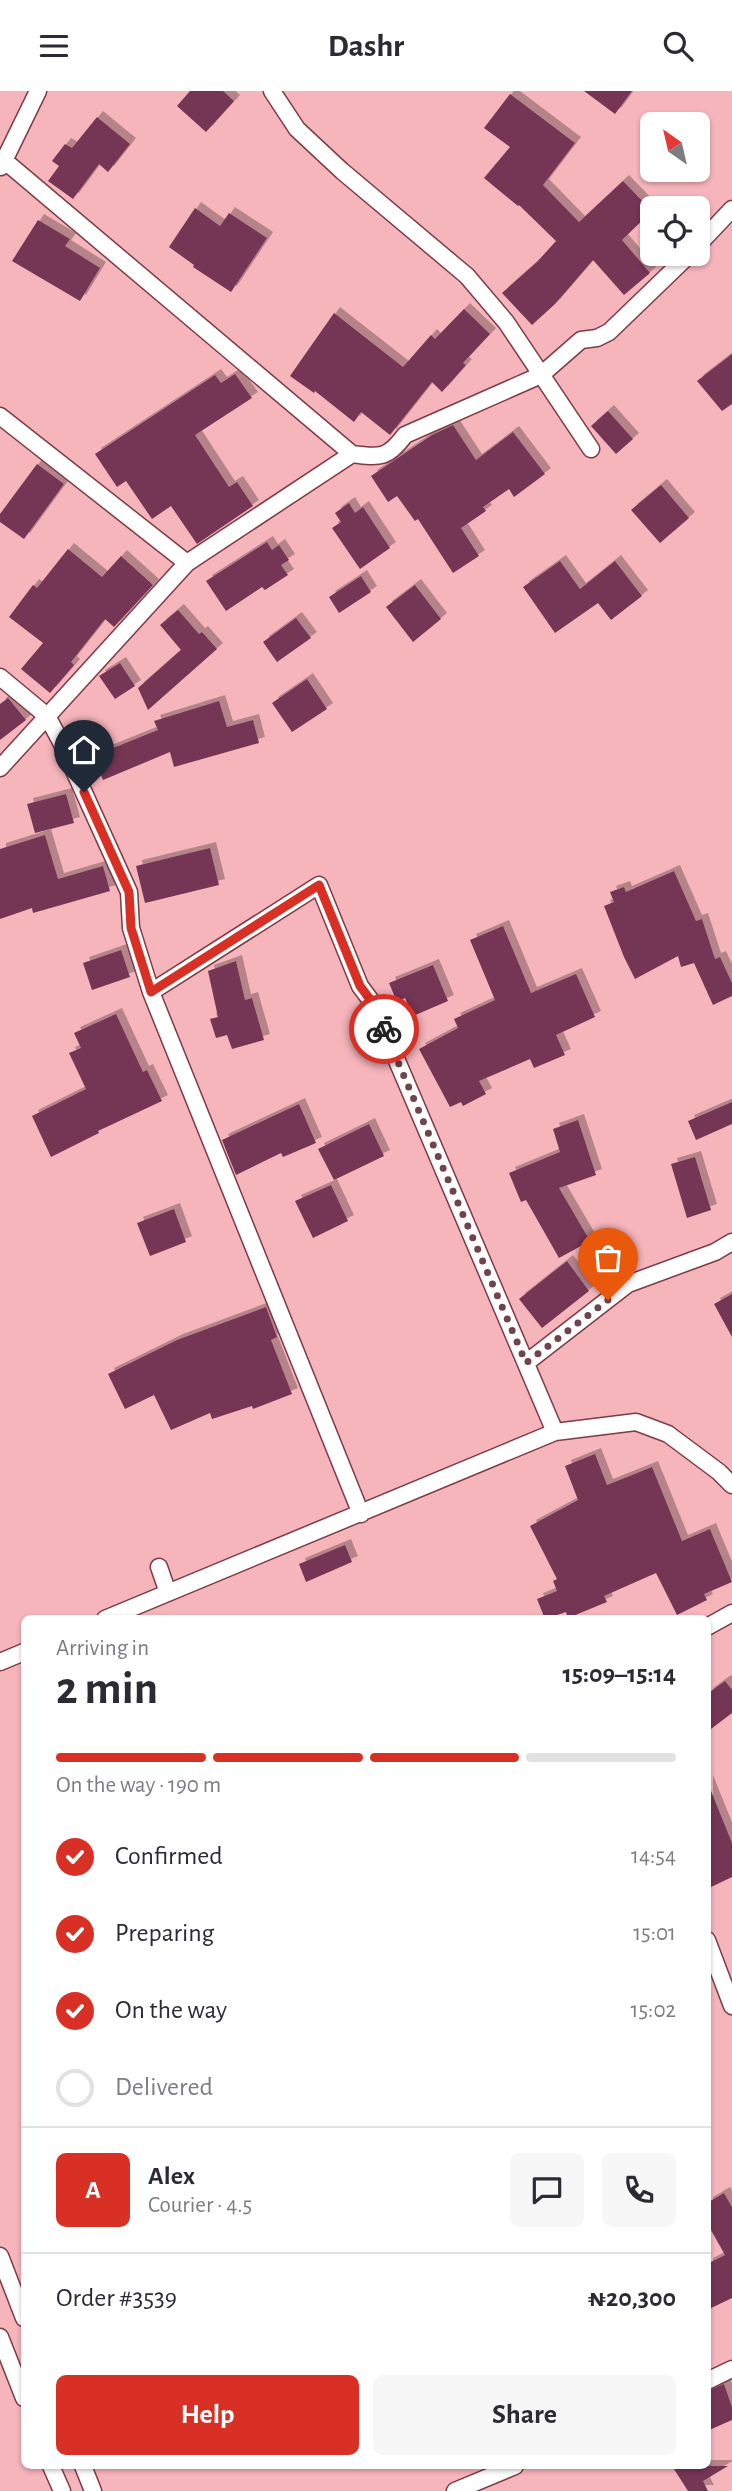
<!DOCTYPE html>
<meta charset="utf-8">
<style>
:root{--surface:#fff;--page:#f7f7f7;--text:#2b2b33;--muted:#7c7c81;--line:#e1e1e2;--accent:#d93025}
body{margin:0;font-family:"Alegreya Sans",sans-serif;background:var(--page);color:var(--text);height:100vh;display:flex;flex-direction:column;font-size:26px;white-space:nowrap}
*{box-sizing:border-box;margin:0}
p{font-size:23px;color:var(--muted)}
.icon{flex:none;width:38px;height:38px;fill:none;stroke:currentColor;stroke-width:2;stroke-linecap:round;stroke-linejoin:round}
.map{position:relative;flex:1;overflow:hidden}
.panel{position:absolute;left:21px;top:1524px;width:690px;height:854px;display:flex;flex-direction:column;background:var(--surface);border-radius:10px;box-shadow:0 2px 5px #0004}
.panel>*{flex:none}
.needle{width:46px;rotate:326deg}
.tools{position:absolute;left:640px;top:21px;display:grid;gap:14px}
.tools a{display:grid;place-items:center;width:70px;height:70px;border-radius:10px;background:var(--surface);box-shadow:0 2px 5px #0004;font-size:35px}
.pin{position:absolute;display:grid;place-items:center;width:60px;height:60px;color:#fff;margin:-72px -30px;border-radius:50% 50% 50% 0;rotate:-45deg;box-shadow:0 0 7px #0007}
.pin .icon{rotate:45deg}
.courier{position:absolute;display:grid;place-items:center;width:70px;height:70px;margin:-35px;border:5px solid #d93025;border-radius:50%;background:#fff;color:#222;box-shadow:0 2px 9px #0007}
.summary em{font-style:normal;font-weight:700}
.summary div{display:flex;flex-direction:column-reverse}
.summary{display:flex;align-items:center;justify-content:space-between;height:119px;padding:0 35px}
h1{font-size:46px;font-weight:700;line-height:52px}
.bar{display:grid;grid-template-columns:repeat(4,1fr);gap:10px 7px;align-content:center;height:84px;padding:0 35px}
.bar i{height:9px;border-radius:5px;background:var(--line)}
.bar .on{background:var(--accent)}
.bar p{grid-column:span 4}
.line{display:flex;align-items:center;gap:18px;padding:0 35px;border-top:2px solid var(--line)}
.line div{flex:1}
.round{display:grid;place-items:center;flex:none;width:74px;height:74px;border-radius:10px;background:var(--page)}
ol{padding:0 35px;list-style:none}
li{display:flex;align-items:center;gap:21px;height:77px}
li p{margin-inline-start:auto}
li .icon{padding:7px;border-radius:50%;background:var(--accent);color:#fff;stroke-width:4}
li:last-child{color:var(--muted)}
li i{width:38px;height:38px;border:4px solid var(--line);border-radius:50%}
.button{display:flex;gap:14px;margin-top:auto;padding:14px 35px}
.button a{flex:1;height:80px;border-radius:10px;background:var(--accent);color:#fff;font-size:28px;font-weight:700;line-height:80px;text-align:center}
.button a+a{background:var(--page);color:var(--text)}
header{display:flex;justify-content:space-between;align-items:center;height:91px;padding:0 35px;background:var(--surface);font-size:32px;font-weight:700}
.map>svg:first-child{display:block}
</style>
<header><svg class="icon" aria-label="menu" viewBox="0 0 24 24"><path d="M4 6h16M4 12h16M4 18h16"/></svg>Dashr<svg class="icon" aria-label="search" viewBox="0 0 24 24"><circle cx="10" cy="10" r="6"/><path d="M15 15l6 6"/></svg></header>
<div class="map">
<svg width="732" height="2400" viewBox="0 0 732 2400">
<defs>
<filter id="shadow"><feDropShadow dx="6" dy="-6" stdDeviation="0" flood-color="#0004"/></filter>
</defs>
<rect width="100%" height="100%" fill="#f6b4bb"/>
<path fill="#753554" filter="url(#shadow)" d="M190,0H223L234,10L206,41L177,15Z
M584,0H632L615,23Z
M510,3L575,52L543,94L579,131L623,90L652,120L622,149L650,182L624,204L593,169L555,213L532,234L502,202L537,171L556,150L519,114L518,115L484,87L510,56L484,37Z
M97,26L130,53L108,81L99,73L73,108L48,90L59,75L52,70L65,53L72,57Z
M195,117L220,135L229,122L267,147L231,201L193,176L194,174L169,156Z
M38,129L70,148L65,155L100,177L80,210L12,170Z
M464,218L490,243L463,272L466,274L442,301L432,291L390,344L361,321L354,331L315,300L314,302L290,285L334,222L403,276L431,244L435,248Z
M732,263V313L722,320L697,290Z
M235,283L252,307L195,344L229,396L237,391L253,415L197,453L171,415L152,428L126,390L117,396L95,363L215,284L221,292Z
M608,320L633,348L616,363L591,335Z
M453,334L476,369L513,341L545,383L514,406L509,398L483,416L486,420L461,437L479,465L453,482L418,428L415,430L397,405L388,411L371,385L432,344Z
M37,373L64,393L24,448L0,431V423Z
M661,394L689,427L660,452L631,419Z
M349,412L355,422L363,416L390,457L360,478L332,437L341,431L335,422Z
M267,451L272,459L279,454L289,469L281,474L288,484L265,499L262,496L226,520L206,490Z
M68,458L102,486L121,465L153,494L114,536L105,528L71,571L74,574L50,602L21,578L43,552L9,526L33,494L37,497Z
M560,470L580,498L615,470L642,505L611,529L598,512L555,542L523,496Z
M361,485L371,501L339,522L329,506Z
M415,494L441,528L413,551L386,516Z
M178,519L199,543L202,541L217,558L148,619L138,597L181,559L160,534Z
M296,527L311,547L277,571L263,551Z
M120,572L135,595L115,608L99,585Z
M307,588L327,618L292,641L272,612Z
M8,607L26,629L0,649V613Z
M219,610L227,636L253,629L259,652L174,676L170,661L103,689L93,665L158,639L154,630Z
M66,703L74,732L35,742L27,713Z
M45,744L58,788L103,775L110,800L33,822L32,817L0,828V758Z
M210,757L219,794L145,812L136,775Z
M674,780L696,830L702,828L715,868L720,866L732,892V905L713,914L694,872L681,876L678,865L635,888L624,866L604,815L614,811L610,801L624,796L626,801Z
M503,835L531,902L576,883L595,926L556,944L565,964L534,977L530,968L479,990L486,1003L463,1015L461,1011L450,1016L419,958L458,937L454,928L495,909L470,849Z
M121,859L130,886L92,899L83,872Z
M236,870L245,909L252,907L264,949L232,958L227,944L216,947L210,928L218,926L208,880Z
M433,874L448,910L413,925L405,907L397,911L389,892Z
M116,923L143,981L147,979L162,1010L98,1040L99,1042L51,1066L32,1025L86,998L69,962L81,957L74,942Z
M732,1011V1033L696,1049L688,1030Z
M299,1013L316,1052L283,1066L281,1062L236,1084L222,1049Z
M578,1029L596,1084L559,1097L590,1150L559,1167L526,1109L521,1111L509,1082L560,1061L553,1038Z
M369,1033L384,1065L334,1089L318,1058Z
M695,1066L711,1119L687,1127L671,1073Z
M331,1094L348,1130L313,1147L295,1110Z
M174,1118L186,1151L150,1165L137,1132Z
M567,1170L589,1200L542,1237L519,1208Z
M732,1203V1246L714,1213Z
M266,1216L277,1246L271,1249L292,1303L253,1318L252,1315L212,1328L210,1322L171,1339L154,1304L125,1318L108,1283L177,1249Z
M595,1363L607,1394L652,1376L682,1450L710,1438L732,1491L704,1503L707,1509L677,1524L656,1482L604,1505L607,1511L568,1527L566,1521L545,1528L537,1508L557,1500L553,1490L557,1488L530,1435L578,1409L565,1375Z
M345,1454L352,1471L306,1491L299,1473Z
M725,1590L732,1599V1622L707,1641V1603Z
M707,1690L732,1752V1786L711,1796L707,1787Z
M724,2102L732,2116V2207L707,2219V2173L725,2164L707,2132V2112Z
M724,2293L732,2316V2329L707,2340V2300Z
M672,2375H728L703,2390L708,2400H688Z"/>
<g fill="none" stroke-linecap="round" stroke-linejoin="round">
<defs>
<path id="minor" d="M272,0L297,38L342,80L467,185L506,231L591,358
M5,70L352,363C381,367 388,367 405,344L541,284L581,249L597,247L609,241L690,163
M1,76L38,0
M698,154L732,118
M0,325L187,472
M0,586L47,625L61,651L129,801L131,837L151,901L361,1423
M0,677L187,472L352,363
M151,901L319,794L360,895L372,911L555,1341
M526,1272L628,1193L715,1161L732,1151
M159,1476L168,1502
M105,1528L555,1341L636,1331L668,1343L719,1381L732,1394
M707,1536L732,1522
M0,1571L24,1561
M707,1849L732,1915
M0,2165L24,2227
M0,2246L24,2307
M707,2290L732,2278
M51,2375L62,2400
M83,2375L93,2400
M455,2400L515,2375"/>
</defs>
<use href="#minor" stroke="#7f3a45" stroke-width="19"/>
<use href="#minor" stroke="#fff" stroke-width="16"/>
</g>
<g fill="none" stroke-linecap="round" stroke-linejoin="round">
<path stroke="#6f454b" stroke-width="7" stroke-dasharray="0 12.6" d="M384,938L526,1272L608,1209"/>
<path stroke="#d93025" stroke-width="9" d="M84,701L129,801L131,837L151,901L319,794L360,895L372,911L384,938"/>
</g>
</svg>
<div class="tools">
<a><svg class="needle" viewBox="-14 -14 28 28"><path d="M0-13l5 13h-10z" fill="#e53935"/><path d="M0 13l5-13h-10z" fill="#7c7c81"/></svg></a>
<a><svg class="icon" aria-label="locate" viewBox="0 0 24 24"><circle cx="12" cy="12" r="6"/><path d="M12 2v4M12 18v4M2 12h4M18 12h4"/></svg></a>
</div>
<div class="pin" style="left:608px;top:1209px;background:#ea580c"><svg class="icon" aria-label="bag" viewBox="0 0 24 24"><path d="M5 8h14l-1 12H6zM9 8a3 3 0 0 1 6 0"/></svg></div>
<div class="pin" style="left:84px;top:701px;background:#1f2937"><svg class="icon" aria-label="home" viewBox="0 0 24 24"><path d="M3 11l9-7 9 7M6 9v11h12V9"/></svg></div>
<div class="courier" style="left:384px;top:938px"><svg class="icon" aria-label="bike" viewBox="0 0 24 24"><circle cx="6" cy="16" r="4"/><circle cx="18" cy="16" r="4"/><path d="M6 16l4-8h5l3 8M10 8l3 8H6M13 5h3"/></svg></div>
<section class="panel">
<div class="summary"><div><h1>2 min</h1><p>Arriving in</p></div><em>15:09–15:14</em></div>
<div class="bar"><i class="on"></i><i class="on"></i><i class="on"></i><i></i><p>On the way · 190 m</p></div>
<ol>
<li><svg class="icon" aria-label="check" viewBox="0 0 24 24"><path d="M5 12l5 5 9-10"/></svg>Confirmed<p>14:54</p></li>
<li><svg class="icon" aria-label="check" viewBox="0 0 24 24"><path d="M5 12l5 5 9-10"/></svg>Preparing<p>15:01</p></li>
<li><svg class="icon" aria-label="check" viewBox="0 0 24 24"><path d="M5 12l5 5 9-10"/></svg>On the way<p>15:02</p></li>
<li><i></i>Delivered</li>
</ol>
<div class="line" style="height:126px"><b class="round" style="background:var(--accent);color:#fff">A</b><div><b>Alex</b><p>Courier · 4.5</p></div><a class="round"><svg class="icon" aria-label="chat" viewBox="0 0 24 24"><path d="M4 5h16v11H9l-5 4z"/></svg></a><a class="round"><svg class="icon" aria-label="phone" viewBox="0 0 24 24"><path d="M5 4h4l2 5-3 2q2 4 5 5l2-3 5 2v4C11 20 4 13 5 4z"/></svg></a></div>
<div class="line" style="height:91px"><div>Order #3539</div><b>₦20,300</b></div>
<div class="button"><a>Help</a><a>Share</a></div>
</section>
</div>
